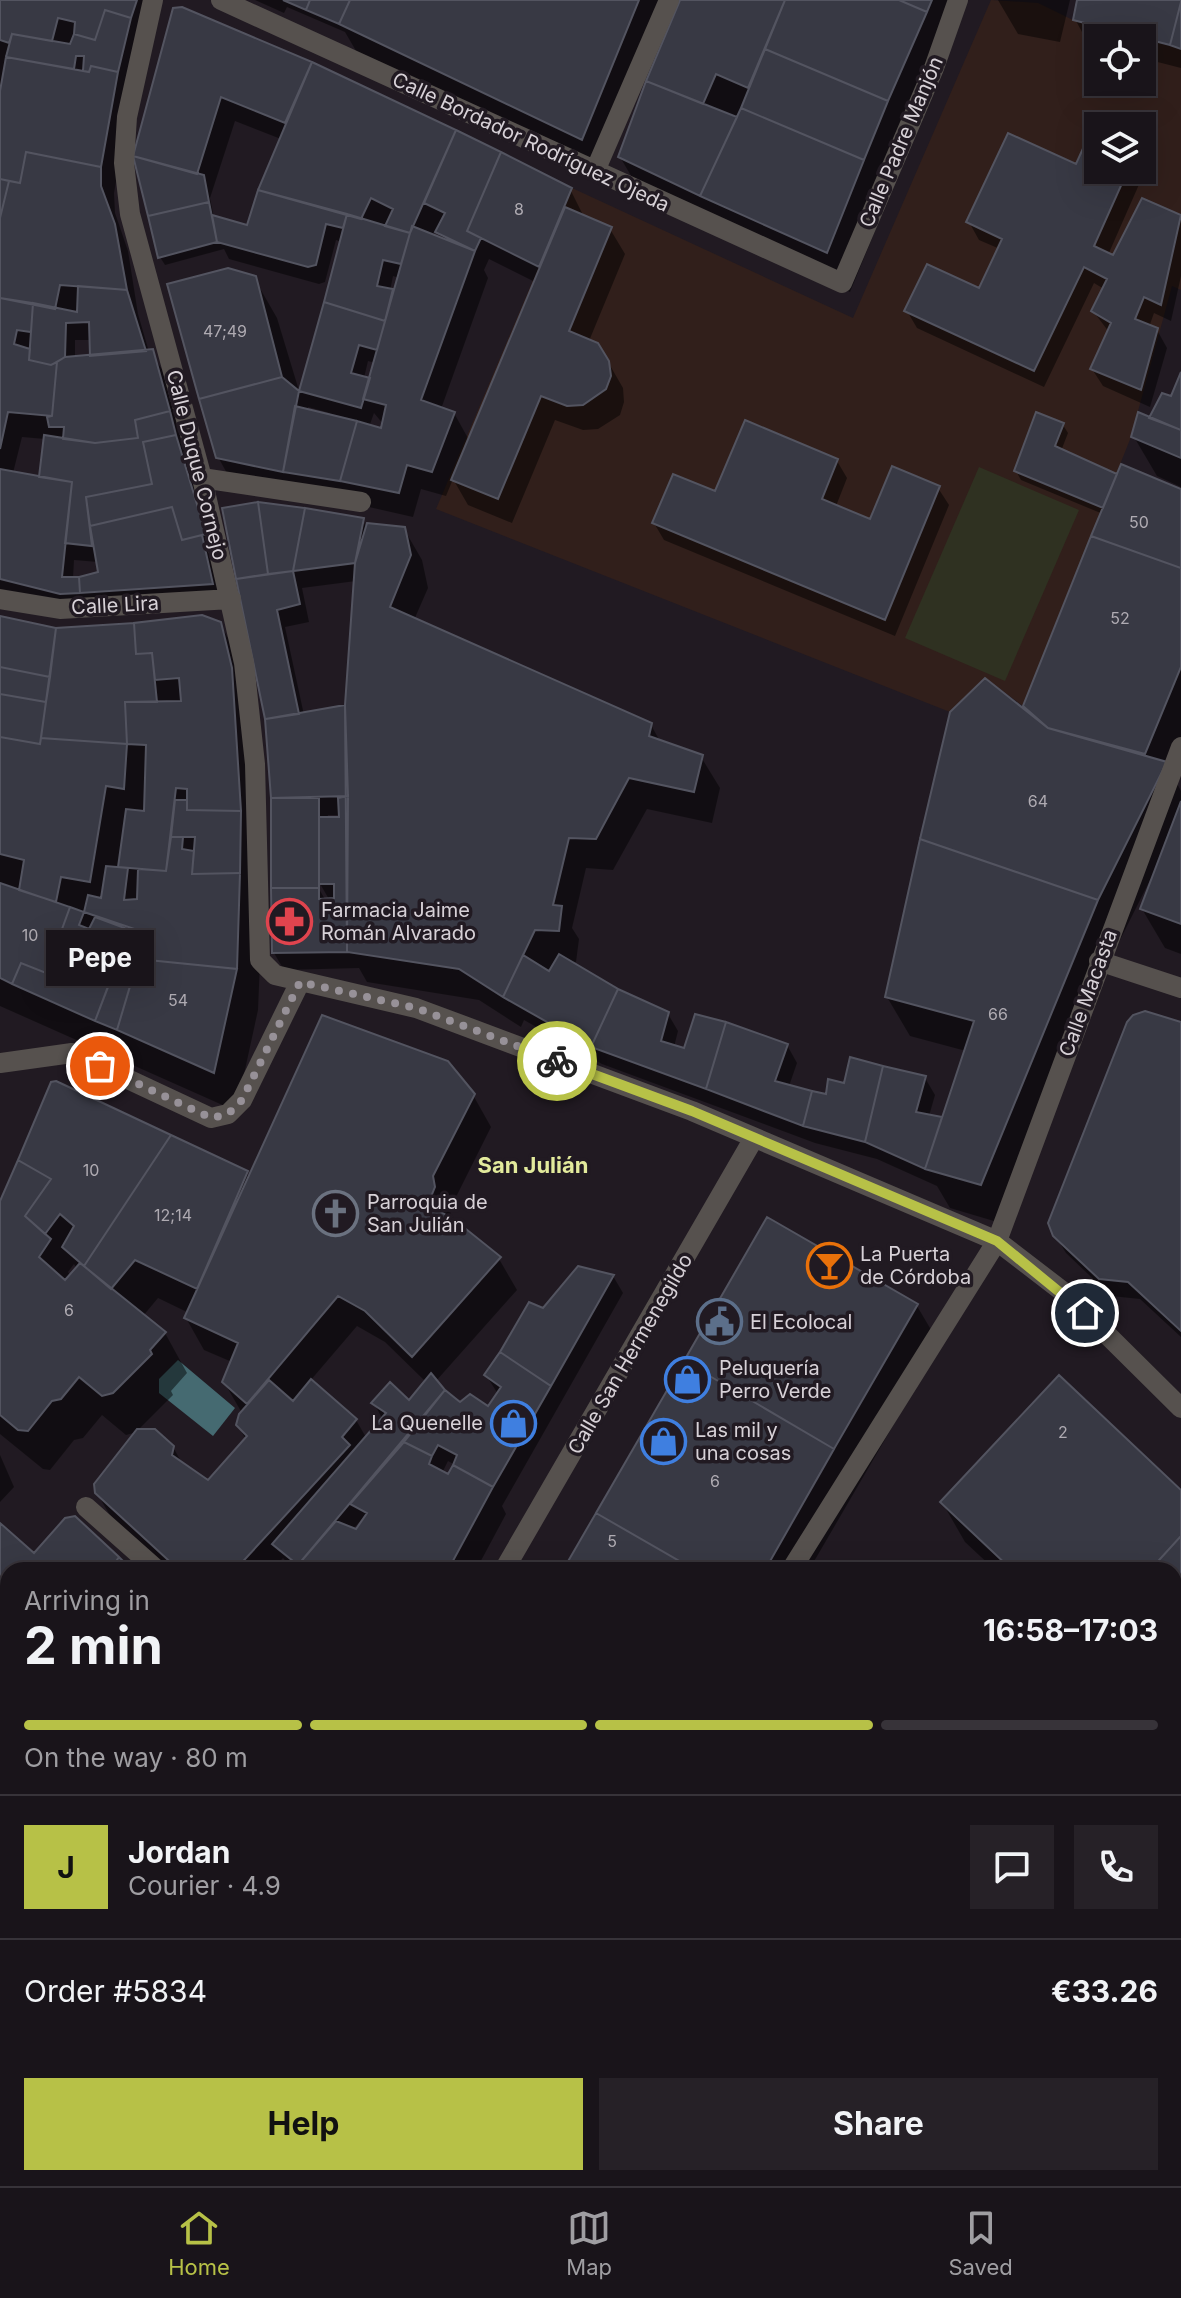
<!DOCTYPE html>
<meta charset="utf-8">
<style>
:root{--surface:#19141a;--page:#262127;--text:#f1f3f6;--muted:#9f9ea2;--line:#373339;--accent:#b7c147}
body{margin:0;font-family:Inter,sans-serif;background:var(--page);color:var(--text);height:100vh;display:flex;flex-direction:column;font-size:30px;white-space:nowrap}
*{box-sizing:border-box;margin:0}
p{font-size:26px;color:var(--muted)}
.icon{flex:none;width:44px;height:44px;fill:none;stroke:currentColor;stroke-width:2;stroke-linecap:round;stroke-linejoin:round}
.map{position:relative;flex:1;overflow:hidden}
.side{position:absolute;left:0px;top:1562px;width:1182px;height:624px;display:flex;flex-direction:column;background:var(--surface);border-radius:24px 24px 0 0;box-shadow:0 8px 32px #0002,0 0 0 2px var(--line)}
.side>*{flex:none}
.controls{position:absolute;left:1084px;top:24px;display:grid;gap:16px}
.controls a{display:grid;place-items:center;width:72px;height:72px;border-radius:0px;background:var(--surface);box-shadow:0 8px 32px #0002,0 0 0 2px var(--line);font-size:40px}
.pin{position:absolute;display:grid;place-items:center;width:68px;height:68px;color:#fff;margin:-34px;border:4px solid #fff;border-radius:50%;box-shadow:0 2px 8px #0007}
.courier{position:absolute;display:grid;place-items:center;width:80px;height:80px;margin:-40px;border:6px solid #b7c147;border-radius:50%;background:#fff;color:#222;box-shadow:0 2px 10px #0007}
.bubble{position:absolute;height:56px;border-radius:0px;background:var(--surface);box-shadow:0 8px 32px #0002,0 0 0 2px var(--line);font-size:26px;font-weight:700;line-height:56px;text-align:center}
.overview em{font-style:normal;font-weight:700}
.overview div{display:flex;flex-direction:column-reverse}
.overview{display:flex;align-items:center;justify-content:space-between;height:136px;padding:0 24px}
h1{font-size:52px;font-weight:700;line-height:60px}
.bar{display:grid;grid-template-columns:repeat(4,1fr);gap:12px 8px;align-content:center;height:96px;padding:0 24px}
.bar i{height:10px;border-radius:6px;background:var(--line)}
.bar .current{background:var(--accent)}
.bar p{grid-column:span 4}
.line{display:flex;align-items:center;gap:20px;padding:0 24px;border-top:2px solid var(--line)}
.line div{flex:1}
.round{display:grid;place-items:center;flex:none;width:84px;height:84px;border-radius:0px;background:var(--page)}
.button{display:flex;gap:16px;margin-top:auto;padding:16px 24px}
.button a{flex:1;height:92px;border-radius:0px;background:var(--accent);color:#111;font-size:32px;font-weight:700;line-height:92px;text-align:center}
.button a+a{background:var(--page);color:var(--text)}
.menu{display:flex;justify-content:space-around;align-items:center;height:112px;border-top:2px solid var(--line);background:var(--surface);font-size:22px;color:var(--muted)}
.menu a{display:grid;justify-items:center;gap:4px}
.menu .current{color:var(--accent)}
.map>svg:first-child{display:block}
</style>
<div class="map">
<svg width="1181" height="2186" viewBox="0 0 1181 2186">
<rect width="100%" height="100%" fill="#211a22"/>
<path fill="#311f1b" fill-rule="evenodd" d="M991,0L1038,3L1073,20L1181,49V290L1172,286L1131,437L1023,706L985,678L950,712L436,509L572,188L853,318ZM1098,38H1142V82H1098ZM1098,126H1142V170H1098Z
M0,2099L8,2100V2178H148L158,2186H0Z"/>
<path fill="#2f3121" d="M979,467L1079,510L1005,681L905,638Z"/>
<path fill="#456a71" d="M178,1360L235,1408L213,1436L159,1393V1379Z"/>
<path fill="#0007" fill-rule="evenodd" d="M0,0H154L131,99L114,193L115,213L128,251L138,314L149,352L162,369L215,552L221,601L71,610L0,592ZM75,340H91L92,358L75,359ZM22,437L45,439L41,479L13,473ZM74,560L98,562L101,574L73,578Z
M255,0H662L600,170L359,56L345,32L287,7L284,13Z
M683,0H957L948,53L850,292L643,196L620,157Z
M998,0H1070L1060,42L1018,34Z
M1079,0H1181V68L1142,58V38H1098V47L1089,45L1075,19Z
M175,10L311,63L570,189L584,217L610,229L625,254L589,341L608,362L623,388L624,402L620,415L598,429L583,430L555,420L512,523L468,505L453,479L446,496L421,489L413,517L228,475L218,457L254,278L277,318L300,394L342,242L336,240L325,282L319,284L229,259L224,249L165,265L160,257ZM235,121L281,139L248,228L214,218L210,198ZM436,229L442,240L432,236ZM489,259L535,282L469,440L454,413L441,409L488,278L484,270ZM393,276L399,278L394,295L390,291ZM368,361L375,363L371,380L364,378ZM308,407L330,413L329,417L307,411ZM374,413L384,425L382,430L369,427Z
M1142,154L1148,164L1108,255L1114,258L1181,217V276L1171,321L1154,313L1149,327L1157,330L1167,348L1150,407L1103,386L1092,369L1109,332L1093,311L1104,289L1094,283L1044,387L917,328L907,311L980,291L1000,249L979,240L969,222L1076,167L1142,170Z
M1181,377V487L1157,476L1134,437L1172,399Z
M1063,425L1068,433L1061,451L1118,477L1181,491V760L1174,778L1181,791V954L1165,948L1142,909L1153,881L1150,880L1120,940L1004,1224L950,1208L937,1186L877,1159L815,1143L602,1064L524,1020L521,1027L479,1000L367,982L359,968L284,970L274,953L273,798L267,719L224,510L362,520L367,528L404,529L422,560L428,588L414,620L651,725L661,743L701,757L720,788L712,823L647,809L613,870L586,868L572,928L579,939L576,962L566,961L668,1014L678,1031L674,1047L686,1050L787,1045L797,1063L789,1086L827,1096L845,1085L925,1078L935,1095L929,1116L942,1122L966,1051L910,1036L887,997L1024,710L1103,514L1021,480L1016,471ZM356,581L347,707L304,715L285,627L309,622L302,588ZM328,815H348V819H327ZM315,875L330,901H326L312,877Z
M837,461L847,478L836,506L871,521L938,488L949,505L895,636L664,540L654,523L717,494Z
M0,618L56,630L220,624L243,664L262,914L258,1010L236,1111L0,1006Z
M1181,1024V1337L1140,1299L1111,1296L1066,1253L1055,1235Z
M473,1095L491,1127L450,1209L452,1221L499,1259L517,1290L436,1381L460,1405L488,1409L498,1394L486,1375L543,1310L613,1276L623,1293L502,1506L506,1514L476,1570H294L283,1558L272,1570H168L112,1519L97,1493L137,1432L126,1435L102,1415L83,1438L74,1440L50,1470L43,1469L0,1434V1205L247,1172L250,1178ZM74,1264L77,1269L71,1276L68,1272ZM158,1298L189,1313L186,1318L204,1350L232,1362L224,1382L242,1413L238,1425L246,1440L208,1483L183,1465L173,1447L137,1431L173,1395L171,1391L187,1373L165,1333L143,1316ZM357,1326L385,1342L426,1382L409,1403H374L383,1420L367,1439L356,1420L310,1381ZM448,1461L455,1465L449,1477L442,1473ZM362,1519L357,1532L352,1530Z
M917,1306L940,1345L809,1570H565Z
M0,1455L14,1487L0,1502Z
M1181,1493V1735L1174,1728V1570H995L965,1542L942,1502Z
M0,1526L34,1556L129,1570H8V2012L0,2009Z
M317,2178H559L564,2186H326Z
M815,2178H941L934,2186H824Z"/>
<path fill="#383944" stroke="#535460" stroke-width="2" d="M0,0H137L131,18L105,10L95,40L74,34L75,22L58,18L52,41L12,34L9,43L0,40Z
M283,0H310L306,10Z
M310,0H350L339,24L306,10Z
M350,0H639L582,140L339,24Z
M680,0H785L748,88L716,74L703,104L646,81Z
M785,0H899L927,12L888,101L765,49Z
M899,0H932L927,12Z
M1077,0H1181V2L1170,45L1073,20Z
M1181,2V49L1170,45Z
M182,7L312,62L285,123L221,97L197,174L133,156L173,8Z
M105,10L131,18L118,72L91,66L89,72L83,71L84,56H76L74,69L6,57L12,34L70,44L74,34L95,40Z
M765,49L888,101L864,160L741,108Z
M6,57L89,72L91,66L118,72L101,167L26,152L20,183L0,179V91Z
M312,62L456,130L410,233L385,226L393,209L371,198L361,219L258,190Z
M646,81L737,117L700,196L618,157Z
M741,108L864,160L827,253L700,196Z
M1094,124L1099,126L1098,170H1128L1094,246L1113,255L1142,198L1181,215L1161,305L1144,297L1135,319L1158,328L1141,390L1090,369L1111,323L1091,311L1107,279L1084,267L1034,371L904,311L927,264L979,288L1002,239L966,222L1008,133L1076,164Z
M456,130L501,152L467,231L481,238L475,251L435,232L445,213L424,203Z
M26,152L101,167V186L115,224L127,290L60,285L55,309L0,298V218L9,181L20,183Z
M501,152L572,188L539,267L467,231Z
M133,156L204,175L209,202L148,216Z
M0,179L9,181L0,218Z
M258,190L347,214L343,228L326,224L316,265L308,267L217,242L212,215L247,225Z
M209,202L217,242L158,258L148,216Z
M565,207L612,227L569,331L598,343L609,361L611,376L606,389L583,405L567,406L541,396L498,499L451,480Z
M347,214L410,233L401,264L383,260L377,286L393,289L385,321L324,302Z
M412,226L475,251L421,400L455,412L432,472L407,465L399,493L340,481L357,421L381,428L386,405L363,399Z
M228,268L256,276L282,377L199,399L167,284Z
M78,286L127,290L146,351L90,356L89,322L66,323L65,357L51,365L29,360L33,303L77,312Z
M0,298L33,303L31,332L17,330L14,344L30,349L29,360L51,365L57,362L52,416L8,412L0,449Z
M324,302L385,321L377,350L359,345L351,373L370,378L361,408L299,391Z
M153,349L170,411L135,420L138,438L95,443L63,439L64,427H49L47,417L52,416L57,362L65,357Z
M1181,372V430L1149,418L1162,393L1171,396Z
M282,377L299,391L283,472L216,458L199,399Z
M295,406L357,421L340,481L283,472Z
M170,411L176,435L143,442L152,484L86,497L92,546L65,543L72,482L39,477L44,435L95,443L138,438L135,420Z
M1036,412L1064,423L1055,446L1117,474L1103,508L1014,471Z
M1138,412L1181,430V458L1131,437Z
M745,420L838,459L822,499L870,519L892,466L940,486L885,620L652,523L673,474L715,491Z
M176,435L206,534L182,540L172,507L90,526L86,497L152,484L143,442Z
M1121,464L1181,489V568L1091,536Z
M0,469L72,482L62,577H79L80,593L60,594L0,579Z
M258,502L268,574L236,579L222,508Z
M258,502L305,508L293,571L268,574Z
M172,507L182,540L202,535L213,584L80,593L79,577L98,572L90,526Z
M305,508L364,518L355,563L293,571Z
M367,523L405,527L411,555L390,607L652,723L649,736L703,755L694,792L629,778L596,839L569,838L553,905L562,906L559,931L535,930L503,997L459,969L347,952L345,705L355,563Z
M1091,536L1181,568V667L1145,754L1048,728L1023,706Z
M293,571L300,604L277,610L299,714L265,719L236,579Z
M202,615L221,622L232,668L241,811L187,810V789L176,788L166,871L118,867L126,809L144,811L146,745L127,744L125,702L181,701L179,678L155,680L152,653L136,654L134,623Z
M0,616L56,628L50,677L0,667Z
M134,623L136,654L152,653L157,702H125L127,744L41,738L56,628Z
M0,667L50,677L46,702L0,694Z
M985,678L1048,728L1167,762L1098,900L920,839L950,712Z
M0,694L46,702L40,744L0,737Z
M345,705L348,796L271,798L265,719Z
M0,737L40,744L41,738L127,744L124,789L106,786L90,882L61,877L56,902L19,890L24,860L0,854Z
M348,796L347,952L272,953L271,888H319V899L334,898V884H319V817H339L338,798Z
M271,798H319V888H271Z
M175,800H187V810L241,811L240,873L192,874L195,837H171Z
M1181,801V924L1140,909Z
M171,837H183L182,849L194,851L192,874L240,873L237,969L138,959L146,933L84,912L88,895L101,898L106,866L128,868L124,900L137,899L138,869L166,871Z
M920,839L1098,900L981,1185L925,1169L974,1021L885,997Z
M0,883L70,907L46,973L21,963L12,984L0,978Z
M70,907L84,912L79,925L89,929L95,917L130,930L121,952L105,946L97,967L113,973L95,1021L12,984L21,963L46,973Z
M130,930L146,933L117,1030L95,1021Z
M559,954L618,989L591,1047L503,997L523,955L549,971Z
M138,959L237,969L214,1073L117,1030Z
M618,989L669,1012L661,1041L684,1048L695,1014L726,1022L706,1089L591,1047Z
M1145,1011L1181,1022V1331L1128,1282L1099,1279L1053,1236L1048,1223L1127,1022L1133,1015Z
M322,1015L448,1061L475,1094L433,1176L435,1187L428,1204L456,1221L501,1257L412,1357L365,1311L338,1296L247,1404L222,1382L238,1343L184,1318Z
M726,1022L788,1044L775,1081L812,1091L803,1126L706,1089Z
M850,1057L883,1066L865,1142L803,1126L812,1091L826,1094L828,1079L844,1083Z
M883,1066L926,1076L916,1112L942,1117L925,1169L865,1142Z
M56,1081L171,1135L84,1266L62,1247L74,1226L60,1214L45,1234L25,1216L51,1179L18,1160L51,1082Z
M171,1135L248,1171L197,1289L135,1260L111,1289L84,1266Z
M18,1160L51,1179L25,1216L51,1239L39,1257L65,1280L80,1263L166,1332L150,1350L152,1354L113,1393L102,1396L79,1377L61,1399L52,1401L28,1431L18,1430L0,1415V1201Z
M767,1217L918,1304L834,1449L684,1361Z
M578,1266L614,1275L551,1386L500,1352L529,1302L543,1308Z
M500,1352L551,1386L493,1487L453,1465L457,1455L438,1445L432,1456L404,1442L445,1390L460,1402L470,1394L488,1406L501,1387L484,1375Z
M684,1361L834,1449L765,1570H695L596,1513Z
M431,1373L445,1390L298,1565L272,1544L386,1413L371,1403L390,1382L409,1400Z
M1059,1375L1181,1490V1536L1150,1570H1012L940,1502Z
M311,1379L357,1419L342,1437L350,1445L235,1570H179L95,1493L94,1484L137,1429H155L174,1446L172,1455L208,1480L247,1436L236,1425L239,1414L269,1380L293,1401Z
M404,1442L432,1456L429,1464L448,1474L453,1465L493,1487L448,1570H303L298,1565L336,1521L356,1529L367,1513L350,1504Z
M596,1513L695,1570H563Z
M75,1516L119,1557L110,1570H8V1611L0,1604V1523L34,1553L65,1518Z
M1181,1536V1719L1174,1712V1570H1150Z
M119,1557L132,1570H110Z
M0,1604L8,1611V1779L0,1775Z
M8,1783V1989L0,1986V1794Z
M0,2153L8,2160V2178H29L38,2186H0Z
M337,2178H429L422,2186H346Z
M429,2178H531L540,2186H422Z
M834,2178H884L877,2186H843Z"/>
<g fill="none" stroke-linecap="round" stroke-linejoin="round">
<path stroke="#56514e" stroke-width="20" d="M153,0L127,117L124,163L130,214L202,478L244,663L255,764L260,960L275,975L416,1008L692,1111L997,1241L1066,1294L1181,1408
M221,0L842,283L934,68L958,0
M595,171L669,0
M202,478L361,502
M0,599L60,609L231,599
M1099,961L1181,988
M0,1063L72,1053L211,1118L228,1114L242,1100L300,982
M86,1507L157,1570
M504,1570L754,1138
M791,1570L997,1241L1181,747
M0,2059L8,2061
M1174,2127L1181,2119
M244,2178L253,2186
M1106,2178L1115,2186"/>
<path stroke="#90867f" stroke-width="20" d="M1174,2043L1181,2037
M1036,2186L1043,2178"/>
</g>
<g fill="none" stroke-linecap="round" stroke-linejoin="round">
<path stroke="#979198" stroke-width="8" stroke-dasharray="0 14.4" d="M100,1066L211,1118L228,1114L242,1100L300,982L416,1008L557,1061"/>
<path stroke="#b7c147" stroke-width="10" d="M557,1061L692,1111L997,1241L1085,1313"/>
</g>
<defs>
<symbol id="pharmacy-ring" viewBox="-11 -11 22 22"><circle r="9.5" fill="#211a22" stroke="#e0444e" stroke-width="1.5"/><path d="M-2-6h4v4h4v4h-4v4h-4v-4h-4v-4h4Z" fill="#e0444e"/></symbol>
<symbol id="church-ring" viewBox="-11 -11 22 22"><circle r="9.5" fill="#211a22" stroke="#6b7280" stroke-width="1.5"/><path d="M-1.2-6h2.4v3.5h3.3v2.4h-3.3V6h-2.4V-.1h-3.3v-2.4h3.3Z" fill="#6b7280"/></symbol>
<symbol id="bar-ring" viewBox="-11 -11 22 22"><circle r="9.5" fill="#211a22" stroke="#e8710a" stroke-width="1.5"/><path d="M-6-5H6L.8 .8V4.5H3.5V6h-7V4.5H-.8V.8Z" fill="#e8710a"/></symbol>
<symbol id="civic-ring" viewBox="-11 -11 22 22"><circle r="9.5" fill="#211a22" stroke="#5c6f8a" stroke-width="1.5"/><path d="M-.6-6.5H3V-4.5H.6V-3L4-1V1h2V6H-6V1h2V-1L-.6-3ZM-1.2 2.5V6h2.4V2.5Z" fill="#5c6f8a"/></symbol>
<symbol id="shop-ring" viewBox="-11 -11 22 22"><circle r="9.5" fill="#211a22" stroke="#3f7fe0" stroke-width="1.5"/><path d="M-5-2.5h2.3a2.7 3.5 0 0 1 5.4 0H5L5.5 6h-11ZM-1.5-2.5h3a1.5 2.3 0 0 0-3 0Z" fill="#3f7fe0"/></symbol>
</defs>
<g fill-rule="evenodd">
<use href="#pharmacy-ring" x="264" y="896" width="51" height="51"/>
<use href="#church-ring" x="310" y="1188" width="51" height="51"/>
<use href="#bar-ring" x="804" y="1240" width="51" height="51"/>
<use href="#civic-ring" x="694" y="1296" width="51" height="51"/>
<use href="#shop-ring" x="662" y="1354" width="51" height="51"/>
<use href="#shop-ring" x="488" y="1398" width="51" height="51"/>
<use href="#shop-ring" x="638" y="1416" width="51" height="51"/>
</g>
<g text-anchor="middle" stroke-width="7" stroke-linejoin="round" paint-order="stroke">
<g font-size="16" fill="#afabb2">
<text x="519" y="215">8</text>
<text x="225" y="337">47;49</text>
<text x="1139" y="528">50</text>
<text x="1120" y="624">52</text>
<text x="1038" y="807">64</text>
<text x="30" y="941">10</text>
<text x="178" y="1006">54</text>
<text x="998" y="1020">66</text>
<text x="91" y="1176">10</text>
<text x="173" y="1221">12;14</text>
<text x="69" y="1316">6</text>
<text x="1063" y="1438">2</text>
<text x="715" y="1487">6</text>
<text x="612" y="1547">5</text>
</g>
<g font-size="20" fill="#d7d1d7" stroke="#211a22">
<text transform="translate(531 142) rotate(25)" y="7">Calle Bordador Rodríguez Ojeda</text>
<text transform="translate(901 142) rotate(-67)" y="7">Calle Padre Manjón</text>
<text transform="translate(197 465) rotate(76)" y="7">Calle Duque Cornejo</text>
<text transform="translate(115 605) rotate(-3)" y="7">Calle Lira</text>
<text transform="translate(1088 993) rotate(-70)" y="7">Calle Macasta</text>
<text transform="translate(630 1354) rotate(-60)" y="7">Calle San Hermenegildo</text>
</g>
<g font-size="20" fill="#d7d1d7" stroke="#211a22" text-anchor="start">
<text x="321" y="917">Farmacia Jaime<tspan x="321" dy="23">Román Alvarado</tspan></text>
<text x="367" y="1209">Parroquia de<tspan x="367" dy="23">San Julián</tspan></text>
<text x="860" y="1261">La Puerta<tspan x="860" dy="23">de Córdoba</tspan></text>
<text x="750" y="1329">El Ecolocal</text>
<text x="719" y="1375">Peluquería<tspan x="719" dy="23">Perro Verde</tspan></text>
<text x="483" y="1430" text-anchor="end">La Quenelle</text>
<text x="695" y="1437">Las mil y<tspan x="695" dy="23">una cosas</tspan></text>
</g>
<g font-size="22" font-weight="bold" fill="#e2ea9c" stroke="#211a22">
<text x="533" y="1173">San Julián</text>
</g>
</g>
</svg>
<div class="controls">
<a><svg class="icon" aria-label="locate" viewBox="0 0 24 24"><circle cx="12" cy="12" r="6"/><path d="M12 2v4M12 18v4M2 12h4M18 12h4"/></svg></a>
<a><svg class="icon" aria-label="layers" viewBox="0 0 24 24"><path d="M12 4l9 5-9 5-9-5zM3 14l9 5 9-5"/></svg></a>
</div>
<div class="pin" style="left:100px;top:1066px;background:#ea580c"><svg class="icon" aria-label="bag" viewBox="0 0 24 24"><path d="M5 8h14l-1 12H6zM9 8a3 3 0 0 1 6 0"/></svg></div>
<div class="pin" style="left:1085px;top:1313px;background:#1f2937"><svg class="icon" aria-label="home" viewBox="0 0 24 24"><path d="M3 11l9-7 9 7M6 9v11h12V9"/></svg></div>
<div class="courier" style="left:557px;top:1061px"><svg class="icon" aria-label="bike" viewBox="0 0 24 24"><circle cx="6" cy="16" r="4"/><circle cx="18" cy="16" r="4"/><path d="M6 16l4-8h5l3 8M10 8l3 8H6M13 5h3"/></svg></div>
<div class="bubble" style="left:46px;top:930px;width:108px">Pepe</div>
<section class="side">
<div class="overview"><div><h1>2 min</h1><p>Arriving in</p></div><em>16:58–17:03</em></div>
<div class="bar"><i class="current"></i><i class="current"></i><i class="current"></i><i></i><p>On the way · 80 m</p></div>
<div class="line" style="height:144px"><b class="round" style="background:var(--accent);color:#111">J</b><div><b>Jordan</b><p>Courier · 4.9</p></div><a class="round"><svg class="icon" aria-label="chat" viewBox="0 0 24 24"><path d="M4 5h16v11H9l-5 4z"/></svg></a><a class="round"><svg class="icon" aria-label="phone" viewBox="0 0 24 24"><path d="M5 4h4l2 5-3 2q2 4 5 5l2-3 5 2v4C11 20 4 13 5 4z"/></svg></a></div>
<div class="line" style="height:104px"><div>Order #5834</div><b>€33.26</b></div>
<div class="button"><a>Help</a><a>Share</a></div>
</section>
</div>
<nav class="menu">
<a class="current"><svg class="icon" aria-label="home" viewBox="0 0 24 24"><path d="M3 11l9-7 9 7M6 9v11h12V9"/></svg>Home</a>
<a><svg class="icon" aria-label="map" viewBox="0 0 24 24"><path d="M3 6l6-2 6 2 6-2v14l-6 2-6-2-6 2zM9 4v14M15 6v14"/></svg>Map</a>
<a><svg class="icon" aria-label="saved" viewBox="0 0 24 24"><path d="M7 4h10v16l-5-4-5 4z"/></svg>Saved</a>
</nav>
